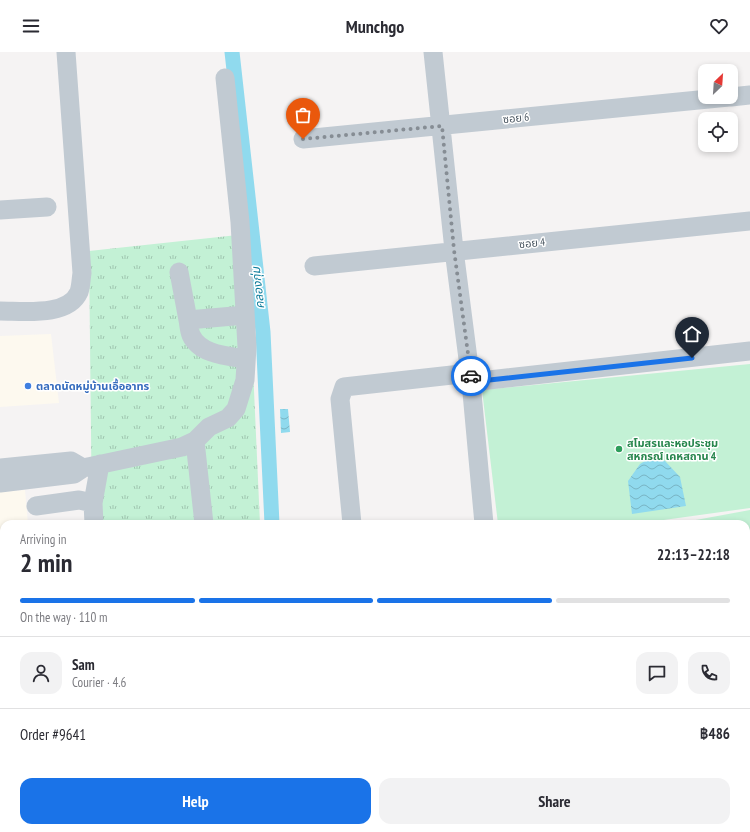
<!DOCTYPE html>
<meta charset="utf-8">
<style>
:root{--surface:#fff;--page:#f2f2f3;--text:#2b2b33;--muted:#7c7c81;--line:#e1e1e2;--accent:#1a73e8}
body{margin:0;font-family:"PT Sans Narrow","Noto Sans Thai",sans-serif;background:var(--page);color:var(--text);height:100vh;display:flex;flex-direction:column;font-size:15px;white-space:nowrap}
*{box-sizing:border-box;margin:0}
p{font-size:13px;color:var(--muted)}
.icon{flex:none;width:22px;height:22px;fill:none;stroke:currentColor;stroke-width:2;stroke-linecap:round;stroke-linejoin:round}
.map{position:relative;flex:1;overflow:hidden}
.details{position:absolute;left:0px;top:468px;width:750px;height:312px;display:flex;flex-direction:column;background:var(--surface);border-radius:12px 12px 0 0;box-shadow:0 2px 6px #0003}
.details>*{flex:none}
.needle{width:26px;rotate:25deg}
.controls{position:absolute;left:698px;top:12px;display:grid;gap:8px}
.controls a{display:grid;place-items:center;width:40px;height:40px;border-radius:8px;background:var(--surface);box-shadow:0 2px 6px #0003;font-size:20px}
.pin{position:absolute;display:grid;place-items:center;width:34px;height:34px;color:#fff;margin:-41px -17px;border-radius:50% 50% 50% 0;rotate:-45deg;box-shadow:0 0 4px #0007}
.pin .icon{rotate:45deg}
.courier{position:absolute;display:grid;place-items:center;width:40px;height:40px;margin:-20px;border:3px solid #1a73e8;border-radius:50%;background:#fff;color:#222;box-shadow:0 1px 5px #0007}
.summary em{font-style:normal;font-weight:700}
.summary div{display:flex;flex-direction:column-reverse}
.summary{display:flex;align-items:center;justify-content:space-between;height:68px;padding:0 20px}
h1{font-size:26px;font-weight:700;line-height:30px}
.bar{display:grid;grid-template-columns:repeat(4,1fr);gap:6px 4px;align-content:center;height:48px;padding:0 20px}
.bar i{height:5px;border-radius:3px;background:var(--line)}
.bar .active{background:var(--accent)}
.bar p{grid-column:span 4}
.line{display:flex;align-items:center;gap:10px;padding:0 20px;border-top:1px solid var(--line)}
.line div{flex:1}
.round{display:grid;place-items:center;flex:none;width:42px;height:42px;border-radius:12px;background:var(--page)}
.button{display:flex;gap:8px;margin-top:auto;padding:8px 20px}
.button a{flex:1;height:46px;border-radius:12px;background:var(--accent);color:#fff;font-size:16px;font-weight:700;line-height:46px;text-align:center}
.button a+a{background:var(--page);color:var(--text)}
header{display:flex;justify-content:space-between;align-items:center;height:52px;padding:0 20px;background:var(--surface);font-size:18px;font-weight:700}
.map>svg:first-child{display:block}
</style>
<header><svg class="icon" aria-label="menu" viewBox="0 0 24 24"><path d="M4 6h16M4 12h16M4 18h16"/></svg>Munchgo<svg class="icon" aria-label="heart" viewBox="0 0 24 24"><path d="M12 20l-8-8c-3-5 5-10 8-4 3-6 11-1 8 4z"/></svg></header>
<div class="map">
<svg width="750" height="780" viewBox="0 0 750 780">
<defs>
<pattern id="grass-tufts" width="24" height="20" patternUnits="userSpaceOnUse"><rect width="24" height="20" fill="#c3f1d5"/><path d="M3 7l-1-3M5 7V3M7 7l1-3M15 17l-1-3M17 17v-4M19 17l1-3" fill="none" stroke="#a0c6b0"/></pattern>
<pattern id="water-waves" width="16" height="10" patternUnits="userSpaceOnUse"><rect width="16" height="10" fill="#90daee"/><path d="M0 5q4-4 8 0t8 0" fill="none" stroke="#78b4c4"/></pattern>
</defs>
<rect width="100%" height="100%" fill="#f5f3f3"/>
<path fill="#fdf9ef" d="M51,282L59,351L0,355V284Z
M25,438L28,472H4V552H0V440Z"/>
<path fill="#e6e4e5" d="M750,778V780H522H523Z"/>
<path fill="url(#grass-tufts)" d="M247,182L260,472H92L89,199Z"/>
<path fill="#c3f1d5" d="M750,312V456L635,472H498L482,338Z
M750,458V770H746V472H674Z
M0,687H4V776H522L520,780H0Z"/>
<path fill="url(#water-waves)" d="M280,357H288L290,380L281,381Z
M650,406L665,409L680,425L686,454L632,462L628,429L640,412Z
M746,514L750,515V548L746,547Z
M746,625L750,628V711L746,713Z
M4,772V776H336L333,780H0Z"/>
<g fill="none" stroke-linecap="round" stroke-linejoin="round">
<path stroke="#90daee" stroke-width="15" d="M232,0L263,280L272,472"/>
<path stroke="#c1cad2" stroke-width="19" d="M433,0L454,198L471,330L484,472
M731,45L750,43
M303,87L729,45
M0,158L47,155
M314,214L750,169
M179,220L188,268L245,263
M0,259C24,259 68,265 79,240C81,234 81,227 82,221L66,0
M188,268C189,273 189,278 191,283C200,303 228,304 246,307
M471,330L750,299
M195,389L204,472
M0,416L71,409L83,416
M0,431L74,422L83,416L182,395L195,389L209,375L228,366L236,357L245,328L247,295L240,170L225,26
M36,454L79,448L93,451
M94,472L93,451L100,412
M352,472L340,347L344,335L470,321"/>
</g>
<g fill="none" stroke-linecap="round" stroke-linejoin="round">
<path stroke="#868d94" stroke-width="4" stroke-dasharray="0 7.2" d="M303,87L442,74L454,198L471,324"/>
<path stroke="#1a73e8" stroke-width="5" d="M471,324V330L692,306"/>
</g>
<circle fill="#3f7fe0" stroke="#fff" stroke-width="1.5" cx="28" cy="334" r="4"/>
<circle fill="#2e9e5b" stroke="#fff" stroke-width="1.5" cx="619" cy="397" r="4"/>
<g text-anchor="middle" stroke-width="3" stroke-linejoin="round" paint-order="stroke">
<g font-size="11" fill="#4a5661" stroke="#fff">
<text transform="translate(516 66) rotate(-6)" y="4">ซอย 6</text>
<text transform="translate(532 191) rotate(-6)" y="4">ซอย 4</text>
</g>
<g font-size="11" font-weight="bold" fill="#366cbe" stroke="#fff" text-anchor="start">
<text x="36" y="338">ตลาดนัดหมู่บ้านเอื้ออาทร</text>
</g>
<g font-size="11" font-weight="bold" fill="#27864d" stroke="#fff" text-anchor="start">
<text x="627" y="395">สโมสรและหอประชุม<tspan x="627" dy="13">สหกรณ์ เคหสถาน 4</tspan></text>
</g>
<g font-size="12" font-style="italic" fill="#0c7c9b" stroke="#fff">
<text transform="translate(258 236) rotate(-96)" y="4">คลองกุ่ม</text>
</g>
</g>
</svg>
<div class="controls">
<a><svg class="needle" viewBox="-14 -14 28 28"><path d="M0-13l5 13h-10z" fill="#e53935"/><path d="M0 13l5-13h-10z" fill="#7c7c81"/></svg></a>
<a><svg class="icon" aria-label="locate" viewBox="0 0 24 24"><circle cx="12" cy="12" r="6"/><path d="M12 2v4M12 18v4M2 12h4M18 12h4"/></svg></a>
</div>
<div class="pin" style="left:303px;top:87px;background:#ea580c"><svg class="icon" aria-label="bag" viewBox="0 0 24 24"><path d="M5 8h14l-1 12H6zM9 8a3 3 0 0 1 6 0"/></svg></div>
<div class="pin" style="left:692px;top:306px;background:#1f2937"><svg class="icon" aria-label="home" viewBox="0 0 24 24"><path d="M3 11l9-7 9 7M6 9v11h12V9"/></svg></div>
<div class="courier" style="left:471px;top:324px"><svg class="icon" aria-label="car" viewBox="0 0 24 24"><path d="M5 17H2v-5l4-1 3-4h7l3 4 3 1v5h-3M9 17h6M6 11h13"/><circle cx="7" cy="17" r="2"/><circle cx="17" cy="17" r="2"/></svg></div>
<section class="details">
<div class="summary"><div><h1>2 min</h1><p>Arriving in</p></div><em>22:13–22:18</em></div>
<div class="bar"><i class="active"></i><i class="active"></i><i class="active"></i><i></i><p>On the way · 110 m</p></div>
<div class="line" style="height:72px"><a class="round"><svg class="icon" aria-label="person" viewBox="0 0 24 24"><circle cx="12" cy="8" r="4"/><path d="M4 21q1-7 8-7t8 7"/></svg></a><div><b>Sam</b><p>Courier · 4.6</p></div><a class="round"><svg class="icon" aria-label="chat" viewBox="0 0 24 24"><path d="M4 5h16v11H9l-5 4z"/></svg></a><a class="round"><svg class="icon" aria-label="phone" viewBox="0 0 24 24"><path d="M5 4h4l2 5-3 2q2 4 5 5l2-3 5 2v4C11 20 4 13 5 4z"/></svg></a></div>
<div class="line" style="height:52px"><div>Order #9641</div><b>฿486</b></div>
<div class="button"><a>Help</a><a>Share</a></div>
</section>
</div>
